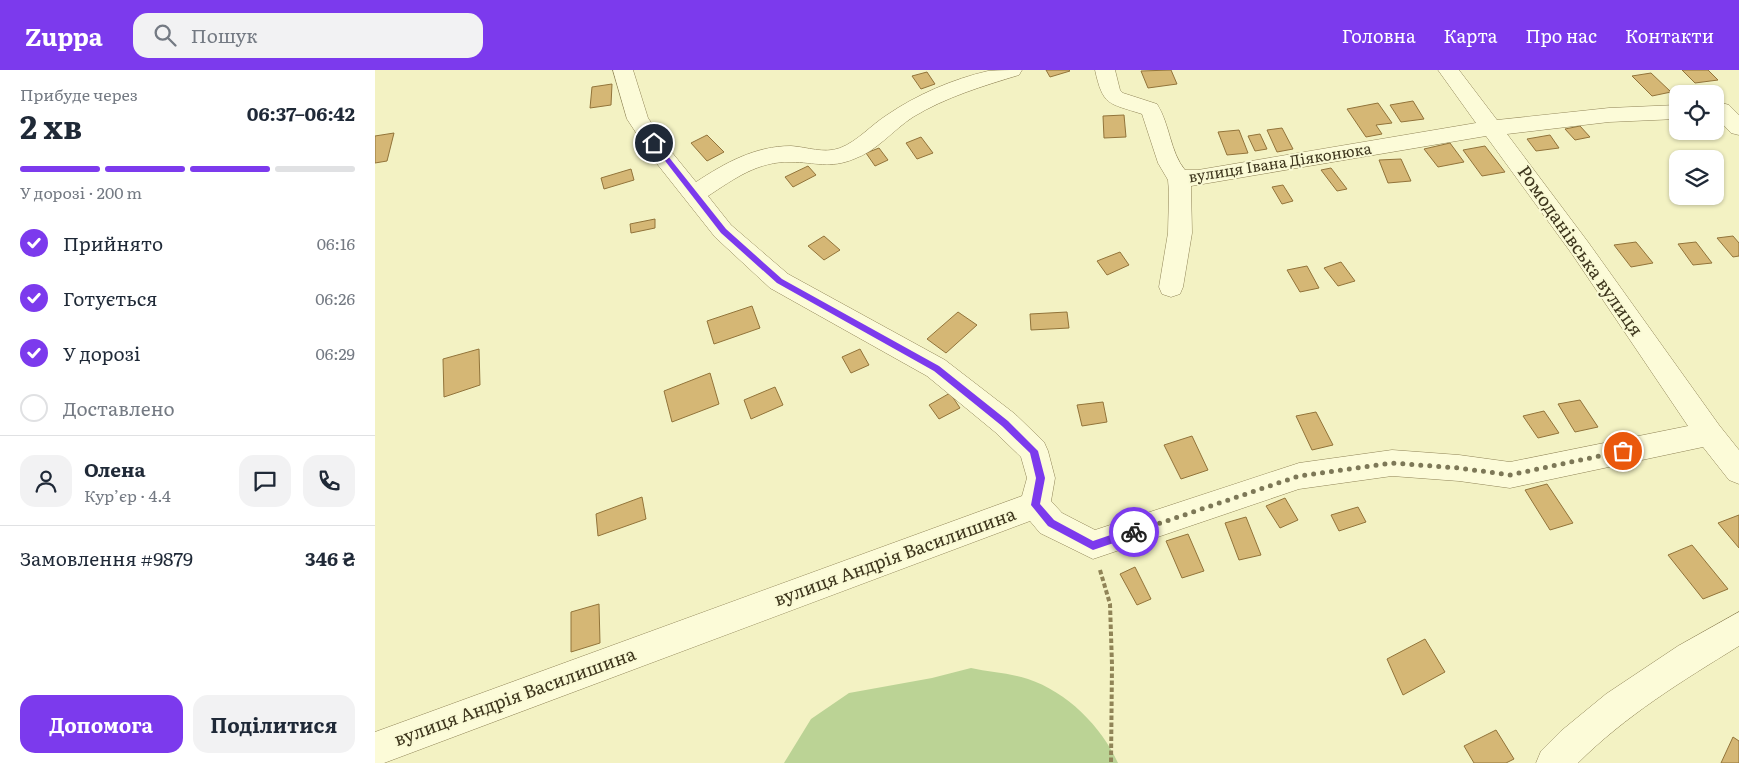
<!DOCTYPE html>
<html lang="uk">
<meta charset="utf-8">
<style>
:root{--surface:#fff;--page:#f2f2f3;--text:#1f2937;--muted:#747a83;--line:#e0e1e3;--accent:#7c3aed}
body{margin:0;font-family:Literata,serif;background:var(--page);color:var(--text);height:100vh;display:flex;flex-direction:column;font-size:19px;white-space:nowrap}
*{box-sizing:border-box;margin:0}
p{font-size:16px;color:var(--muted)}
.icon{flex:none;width:28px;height:28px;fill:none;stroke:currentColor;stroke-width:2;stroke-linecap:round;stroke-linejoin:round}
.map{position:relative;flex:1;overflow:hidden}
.side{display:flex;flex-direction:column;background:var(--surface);width:375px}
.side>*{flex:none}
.tools{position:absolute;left:1294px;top:15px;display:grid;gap:10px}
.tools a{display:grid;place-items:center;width:55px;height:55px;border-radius:10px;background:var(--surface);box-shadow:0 1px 4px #0004;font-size:25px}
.pin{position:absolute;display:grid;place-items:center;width:42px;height:42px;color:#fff;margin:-21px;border:2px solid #fff;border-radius:50%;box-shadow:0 1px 5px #0007}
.courier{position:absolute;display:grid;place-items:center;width:50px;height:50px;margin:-25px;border:4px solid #7c3aed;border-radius:50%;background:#fff;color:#222;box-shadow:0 1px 6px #0007}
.summary em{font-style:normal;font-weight:700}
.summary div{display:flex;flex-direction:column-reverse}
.summary{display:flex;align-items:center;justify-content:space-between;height:85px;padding:0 20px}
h1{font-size:32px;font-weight:700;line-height:38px}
.bar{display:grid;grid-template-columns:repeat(4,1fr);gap:8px 5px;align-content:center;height:60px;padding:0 20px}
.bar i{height:6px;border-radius:4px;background:var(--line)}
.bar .current{background:var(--accent)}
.bar p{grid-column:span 4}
.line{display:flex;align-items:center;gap:12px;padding:0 20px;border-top:1px solid var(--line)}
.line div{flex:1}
.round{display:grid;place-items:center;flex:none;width:52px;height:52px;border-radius:15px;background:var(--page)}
ol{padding:0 20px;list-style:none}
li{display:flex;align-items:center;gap:15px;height:55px}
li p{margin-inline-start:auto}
li .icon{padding:5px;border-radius:50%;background:var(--accent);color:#fff;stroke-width:4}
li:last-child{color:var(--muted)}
li i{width:28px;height:28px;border:2px solid var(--line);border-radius:50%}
.action{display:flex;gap:10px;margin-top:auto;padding:10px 20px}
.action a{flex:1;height:58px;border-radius:15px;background:var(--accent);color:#fff;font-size:20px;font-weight:700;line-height:58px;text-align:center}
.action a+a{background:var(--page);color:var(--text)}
header{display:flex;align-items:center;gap:30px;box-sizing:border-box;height:70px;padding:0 25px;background:var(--accent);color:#fff}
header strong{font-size:24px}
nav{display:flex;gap:28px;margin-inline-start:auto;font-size:18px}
.search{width:350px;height:45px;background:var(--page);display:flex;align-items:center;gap:12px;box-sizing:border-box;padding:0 18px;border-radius:15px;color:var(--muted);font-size:19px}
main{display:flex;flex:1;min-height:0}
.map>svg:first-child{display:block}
</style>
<header>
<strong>Zuppa</strong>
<div class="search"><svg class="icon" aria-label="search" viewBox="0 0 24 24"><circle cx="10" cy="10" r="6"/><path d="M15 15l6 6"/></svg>Пошук</div>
<nav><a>Головна</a><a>Карта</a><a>Про нас</a><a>Контакти</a></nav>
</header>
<main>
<section class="side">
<div class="summary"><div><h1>2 хв</h1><p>Прибуде через</p></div><em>06:37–06:42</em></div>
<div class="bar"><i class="current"></i><i class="current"></i><i class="current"></i><i></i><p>У дорозі · 200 m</p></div>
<ol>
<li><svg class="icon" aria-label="check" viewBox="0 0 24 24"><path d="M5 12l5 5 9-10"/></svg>Прийнято<p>06:16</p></li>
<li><svg class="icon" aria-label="check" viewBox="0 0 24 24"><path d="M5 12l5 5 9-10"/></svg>Готується<p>06:26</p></li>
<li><svg class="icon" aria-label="check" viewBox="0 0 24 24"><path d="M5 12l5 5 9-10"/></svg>У дорозі<p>06:29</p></li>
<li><i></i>Доставлено</li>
</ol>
<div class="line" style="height:90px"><a class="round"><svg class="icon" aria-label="person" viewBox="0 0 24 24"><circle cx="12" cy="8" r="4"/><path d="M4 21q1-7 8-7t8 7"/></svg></a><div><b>Олена</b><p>Кур’єр · 4.4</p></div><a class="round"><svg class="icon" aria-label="chat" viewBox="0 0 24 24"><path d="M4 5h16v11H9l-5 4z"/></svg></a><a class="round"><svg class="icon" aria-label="phone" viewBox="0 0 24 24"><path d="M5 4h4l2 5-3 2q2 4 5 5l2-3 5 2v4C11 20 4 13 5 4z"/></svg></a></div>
<div class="line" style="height:65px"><div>Замовлення #9879</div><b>346 ₴</b></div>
<div class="action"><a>Допомога</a><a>Поділитися</a></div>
</section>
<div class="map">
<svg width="1364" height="693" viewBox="0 0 1364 693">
<rect width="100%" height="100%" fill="#f3f2c3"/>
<path fill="#bbd395" d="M596,598C614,602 635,603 653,609C692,622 726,656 743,693H409L436,649L474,623L557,608Z"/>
<path fill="#d5b775" stroke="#92743a" d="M671,0H694L695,1L675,7Z
M796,0L802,14L773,18L766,1Z
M1307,0H1333L1343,10L1320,13Z
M552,2L560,14L546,19L537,6Z
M1276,3L1296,22L1277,26L1257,6Z
M237,14L236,35L215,38L217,17Z
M1038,31L1049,49L1026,52L1015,35Z
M1003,33L1017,53L1001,55L1007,64L991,67L972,39Z
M749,45L751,67L729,68L728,46Z
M1205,56L1215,67L1200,70L1190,59Z
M907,58L918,79L902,82L892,60Z
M864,60L873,83L852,85L843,62Z
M19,63L12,91L0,93V66Z
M885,64L892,79L880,81L873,66Z
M332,65L349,82L332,91L316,73Z
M1175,65L1184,78L1161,81L1152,69Z
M546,67L558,83L542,89L531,73Z
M1075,73L1089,92L1063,97L1049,79Z
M1110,76L1130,102L1107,106L1088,80Z
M504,78L513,90L500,96L491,83Z
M1026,89L1036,111L1013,113L1004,90Z
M433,96L441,105L418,117L410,107Z
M956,98L972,119L962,121L946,100Z
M256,99L259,110L229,119L226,108Z
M908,115L918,131L907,134L897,117Z
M280,149V158L256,163L255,154Z
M449,166L465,180L449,190L433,176Z
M1358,166L1364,173V186L1358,187L1342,168Z
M1261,172L1278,193L1256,197L1239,175Z
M1321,172L1337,193L1318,195L1303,174Z
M745,182L754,195L732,205L722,191Z
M966,192L980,211L963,216L949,198Z
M932,196L944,218L925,222L912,200Z
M377,236L385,258L339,274L332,251Z
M583,242L602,255L571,283L552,269Z
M692,242L694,258L656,260L655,244Z
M104,279L105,315L69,327L68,289Z
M485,279L494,295L476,303L467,287Z
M335,303L344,334L297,352L289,321Z
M400,317L408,335L376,349L369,330Z
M575,323L585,338L564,349L554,335Z
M1205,330L1223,357L1200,362L1183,334Z
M728,332L732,352L707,356L702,335Z
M1169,341L1184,363L1163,368L1148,346Z
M941,342L958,375L937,380L921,346Z
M817,366L833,400L806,409L789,375Z
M1172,414L1198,453L1175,460L1150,420Z
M267,427L271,449L223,466L221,444Z
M910,428L923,450L905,458L891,436Z
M983,437L991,452L964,461L956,445Z
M1364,445V478L1343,453Z
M871,447L886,485L864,490L850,453Z
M813,464L829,501L807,508L791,471Z
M1317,475L1353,519L1328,529L1293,485Z
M760,497L776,529L762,535L745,504Z
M224,534L225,573L196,582V542Z
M1050,569L1070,602L1028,625L1012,589Z
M1121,660L1139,689L1131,693H1099L1089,676Z
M1358,667L1364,671V693H1346Z"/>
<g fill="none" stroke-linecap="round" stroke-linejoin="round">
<defs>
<path id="minor" d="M238,0H258L273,48L295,80L321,112C350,93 380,76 416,76C432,77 449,84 465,78C483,71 496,55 512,45C541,25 578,9 613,1C623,0 636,0 647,0L644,5C608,16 571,27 538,47C518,60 502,81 479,89C455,99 440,92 416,92C383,91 359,109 333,126L356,155L413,204L570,290L640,344L669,372L673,381L680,408L676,431L687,443L720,460L924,393L1017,380L1084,385L1135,392L1313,356L1197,184L1111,66L816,116L817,163L808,217L805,224L796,227L787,224L784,217L793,163L794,122L793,110L783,93L767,44C733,33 728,36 720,0H740L745,20L748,23L782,34C795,54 795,82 810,100H823L1101,53L1063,0H1084L1122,50L1234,38L1302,35V49L1234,52L1132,64L1213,172L1344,355L1364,380V414L1354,410L1328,377L1135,418L1084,411L1017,406L924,419L718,489L665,463L655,451L9,693H0V662L647,426L652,408L646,387L620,362L552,306L395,218L340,167L279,90L252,49Z
M1347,33L1354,35L1364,45V65L1356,63L1342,48H1340V34Z
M1364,542V576C1307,611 1250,646 1203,693H1161L1166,681L1186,661L1231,624L1303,576Z"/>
</defs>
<use href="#minor" stroke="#908457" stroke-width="1"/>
<path stroke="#908457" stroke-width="4" stroke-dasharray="4.5 2.5" stroke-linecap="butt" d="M725,500L735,534L737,595L736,693"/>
<use href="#minor" fill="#fcfbd8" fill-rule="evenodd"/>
</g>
<path fill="#7c3aed" d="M277,71H281L351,159L407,209L564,296L633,351L663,381L670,408L665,434L679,450L718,471L759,457L762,459V465L718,480L673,456L656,435L661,408L655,383L627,356L559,301L402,213L346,163L277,74Z"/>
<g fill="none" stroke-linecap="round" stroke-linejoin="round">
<path stroke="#7d7857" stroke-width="5" stroke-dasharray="0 9" d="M759,462L924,406L1017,393L1084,398L1135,405L1248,381"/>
</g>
<g text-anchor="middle" stroke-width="4" stroke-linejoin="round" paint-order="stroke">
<g font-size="15" fill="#3e361d" stroke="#f9f9d4">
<text transform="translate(905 93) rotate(-9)" y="5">вулиця Івана Діяконюка</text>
</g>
<g font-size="18" fill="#3e361d" stroke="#f9f9d4">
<text transform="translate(1205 181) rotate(55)" y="6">Ромоданівська вулиця</text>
<text transform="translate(520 487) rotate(-20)" y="6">вулиця Андрія Василишина</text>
<text transform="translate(140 627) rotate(-20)" y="6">вулиця Андрія Василишина</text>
</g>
</g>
</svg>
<div class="tools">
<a><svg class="icon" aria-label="locate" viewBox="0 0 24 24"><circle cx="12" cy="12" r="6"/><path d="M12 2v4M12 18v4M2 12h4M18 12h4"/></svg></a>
<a><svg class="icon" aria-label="layers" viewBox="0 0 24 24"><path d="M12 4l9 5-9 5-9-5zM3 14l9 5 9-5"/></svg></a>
</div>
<div class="pin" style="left:1248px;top:381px;background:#ea580c"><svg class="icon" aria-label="bag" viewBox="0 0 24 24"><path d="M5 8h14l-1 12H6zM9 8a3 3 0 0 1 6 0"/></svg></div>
<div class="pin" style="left:279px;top:73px;background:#1f2937"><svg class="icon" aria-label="home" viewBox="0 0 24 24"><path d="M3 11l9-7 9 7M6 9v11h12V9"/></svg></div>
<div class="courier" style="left:759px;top:462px"><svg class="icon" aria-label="bike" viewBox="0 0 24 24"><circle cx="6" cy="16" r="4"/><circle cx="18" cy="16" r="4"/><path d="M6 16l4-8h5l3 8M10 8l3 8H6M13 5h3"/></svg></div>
</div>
</main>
